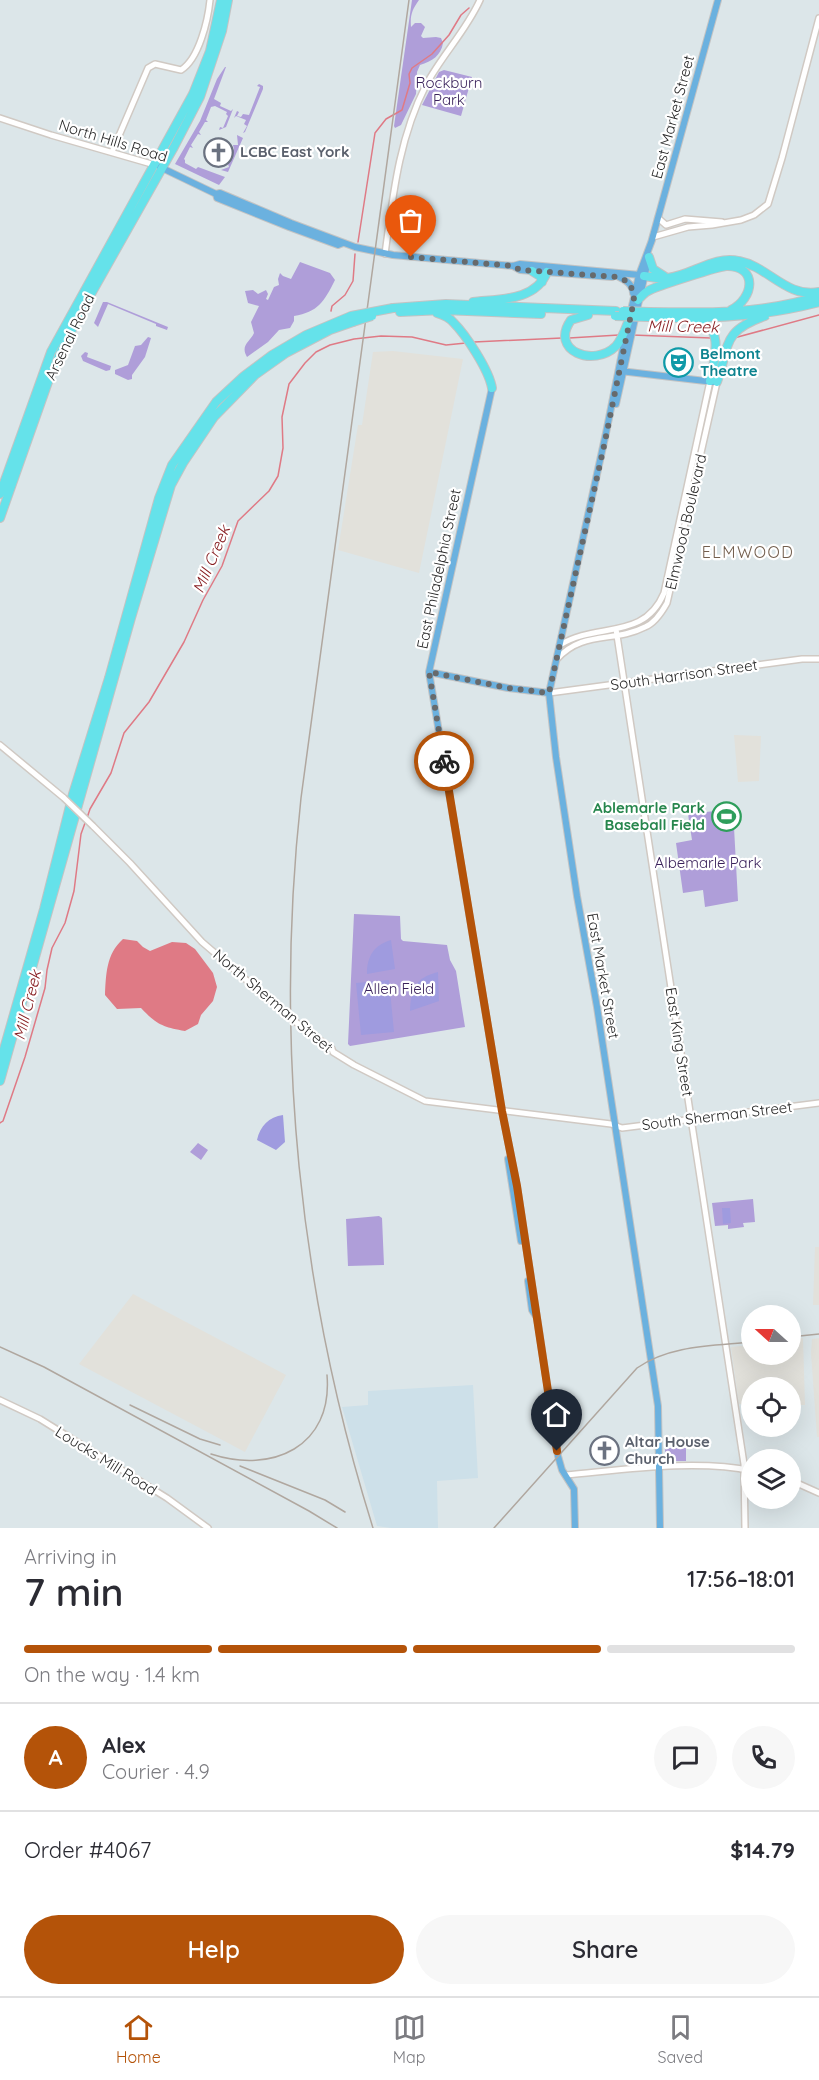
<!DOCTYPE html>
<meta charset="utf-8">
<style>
:root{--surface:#fff;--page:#f7f7f7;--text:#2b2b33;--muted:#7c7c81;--line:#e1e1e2;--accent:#b45309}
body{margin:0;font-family:Quicksand,sans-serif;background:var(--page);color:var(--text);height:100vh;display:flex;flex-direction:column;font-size:22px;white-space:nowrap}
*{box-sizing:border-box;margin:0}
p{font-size:20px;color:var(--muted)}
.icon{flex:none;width:33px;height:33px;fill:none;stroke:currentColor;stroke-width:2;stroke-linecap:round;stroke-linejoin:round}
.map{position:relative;height:1528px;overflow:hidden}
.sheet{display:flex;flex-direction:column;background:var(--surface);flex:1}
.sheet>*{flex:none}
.needle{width:39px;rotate:291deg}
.controls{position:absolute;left:741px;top:1305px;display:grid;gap:12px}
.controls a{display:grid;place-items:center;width:60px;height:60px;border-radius:50%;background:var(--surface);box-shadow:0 6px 24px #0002;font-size:30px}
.pin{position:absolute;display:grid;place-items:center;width:51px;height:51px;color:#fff;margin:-62px -26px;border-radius:50% 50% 50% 0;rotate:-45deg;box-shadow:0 0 6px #0007}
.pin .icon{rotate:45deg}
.courier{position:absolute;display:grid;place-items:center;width:60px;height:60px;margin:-30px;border:4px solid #b45309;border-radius:50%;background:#fff;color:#222;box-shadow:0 2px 8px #0007}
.summary em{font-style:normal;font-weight:600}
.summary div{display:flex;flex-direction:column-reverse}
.summary{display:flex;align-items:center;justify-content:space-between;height:102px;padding:0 24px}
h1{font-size:39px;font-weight:600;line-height:45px}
.bar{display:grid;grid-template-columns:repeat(4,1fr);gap:9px 6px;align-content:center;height:72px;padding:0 24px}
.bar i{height:8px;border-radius:4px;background:var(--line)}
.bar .current{background:var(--accent)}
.bar p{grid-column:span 4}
.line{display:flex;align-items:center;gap:15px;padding:0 24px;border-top:2px solid var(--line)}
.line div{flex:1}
.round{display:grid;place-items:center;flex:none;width:63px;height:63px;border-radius:32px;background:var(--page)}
.cta{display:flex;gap:12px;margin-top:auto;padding:12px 24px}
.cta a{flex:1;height:69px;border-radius:36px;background:var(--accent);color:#fff;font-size:24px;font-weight:600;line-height:69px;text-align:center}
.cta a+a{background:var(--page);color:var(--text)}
.menu{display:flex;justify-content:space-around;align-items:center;height:84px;border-top:2px solid var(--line);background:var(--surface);font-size:16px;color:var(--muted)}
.menu a{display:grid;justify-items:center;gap:3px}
.menu .current{color:var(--accent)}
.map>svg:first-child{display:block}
</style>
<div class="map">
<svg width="819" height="1528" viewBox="0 0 819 1528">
<rect width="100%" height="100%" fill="#dce6e9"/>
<path fill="#e2e1db" d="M393,351L463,359L419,573L338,550L358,425H362L373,352Z
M734,735L761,736L759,781L738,782Z
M815,1247H819V1305H813Z
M133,1294L286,1375L245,1452L79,1364Z
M803,1338L805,1405H791L790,1388H752L751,1405L739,1404L731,1347L751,1345L752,1354H790L791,1340Z
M819,1338V1437H817L811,1353L812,1339Z"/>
<path fill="#cde0e9" d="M473,1385L478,1478L437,1481L438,1528H391L377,1526L342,1407L368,1405V1391Z"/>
<path fill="#af9ed9" d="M412,0H419C412,10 410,15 411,27L415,23H421L425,27L421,36L423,38L436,37L441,38L443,43C441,56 432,61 420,65L417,72L416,94L401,125L395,128L394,126Z
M225,67H226L214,99L221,103L220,106L231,111L233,109L226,127L219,130L220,127L223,128L228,116L226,114L227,112L215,106L211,107L206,120L208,122H205L199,132L201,135L198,134L191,145L193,148L190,147L184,159L185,160V163L196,169L198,167L225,177L219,185L175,164L200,121L217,79Z
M444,70L472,77L461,116L422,105L439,72Z
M259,84L263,86V89L245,132L243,133L247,126L244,124L246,120L236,116L234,118L237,111L239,112L237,116L241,117L243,114L249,115L260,87L257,86Z
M237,135L243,138L228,172L221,170L229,167L227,161L234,149L233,145H238Z
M300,262L330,273L335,280C324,302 318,312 294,316V321L290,328L279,330L268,342L247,357C240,345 250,342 254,333L251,322L259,306L248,303L245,291L253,290L258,294L266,290L268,294L266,299L268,300L274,287L279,285L278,279L280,273L283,276L291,279Z
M103,302H107L168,327L167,330L156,326V324L108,304L98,327L94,323Z
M148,337L151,338L145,357L132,375V379L128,380L115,374V370L128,365L135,346L141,345Z
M85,352L88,353L87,357L111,366L110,370L106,371L83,361L81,356Z
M733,809L738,901L705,907L703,890L683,893L676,843L692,840L688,814Z
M354,914L400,916L401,939L403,941L447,945L450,960L456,971L465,1027L350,1046L348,1044Z
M198,1143L208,1150L201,1160L190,1152Z
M753,1199L755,1222L743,1223L744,1227L728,1229V1225L715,1226L712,1203Z
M379,1216L382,1218L384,1265L348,1266L346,1219Z
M665,1448H686V1461H665Z"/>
<path fill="#9f9bdf" d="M732,809L733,824L719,825L718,811Z
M391,940L395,969L367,974C367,956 374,945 391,940Z
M438,972L439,1001L410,1011C411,988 415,978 438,972Z
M389,980L394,1032L361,1035L356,983Z
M283,1115L285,1142L276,1150L257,1140C260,1126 269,1117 283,1115Z
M722,1208H730L731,1223L723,1224Z"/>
<path fill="#df7a85" d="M123,939L137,941L143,947L150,951L172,942L186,943L195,949L213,973L217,987L213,1001L201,1015L198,1024L185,1031C163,1027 157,1025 141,1008L117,1009L105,995C106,975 106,954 123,939Z"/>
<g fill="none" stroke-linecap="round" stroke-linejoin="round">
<path stroke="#df7a85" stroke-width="1.5" d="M358,242L375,133L386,119L402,110L410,83L409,74L412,68L432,54L449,35L461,15L469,8
M331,311L332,306L345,295L353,281L355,254
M632,335L711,338
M569,338L619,335
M734,338L819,315
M474,342L562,338
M87,818L90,809L111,773L124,733L149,702L184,642L203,600L222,566L238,521L269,491L278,476L283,448L282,417L289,384L305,363L316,352L330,345L354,339L381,336L412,337L446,345L466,343
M0,1123L3,1121L25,1057L45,988L47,970L52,948L65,923L74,891L81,834L85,823"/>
<defs>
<path id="secondary" d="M0,118L51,135L155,165
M112,152L148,68L155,64L181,70C199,59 208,20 210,0
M658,218L666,225L685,219L722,222
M653,237L688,227L712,225L741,220L754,215L768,204L782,158L819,18
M385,254C393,195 399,138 426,85C442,55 466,31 480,0
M616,629L744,1464L745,1528
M560,645C597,622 644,641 664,593L710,381
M557,659C583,630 614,643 645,627C655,623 662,612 667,603L717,382
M549,693L802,659H819
M0,745L64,798
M93,826L130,863L202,942L293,1020L332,1049L333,1052L354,1065L425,1101L611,1124L622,1128L819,1103
M0,1400L40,1419L167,1498L208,1528
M566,1475C623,1470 696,1459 752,1471
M790,1480L819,1493"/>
<path id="primary" d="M160,167L216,194L217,198L289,227L338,245L343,243
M216,194L220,193L291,223L355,247L393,255L513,266L520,264L640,275
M651,243L718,0
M513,266L520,270L612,277
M619,277C626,280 633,285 633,293
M630,315L639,275L652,240
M626,333L606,433L549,693L556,757L577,896L597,1007L658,1406L660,1528
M620,371L714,382
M492,388L429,672L502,1111L517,1186L558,1456L562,1470L574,1489L575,1528
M616,404L649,256
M429,672L508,688L549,693
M508,1159L521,1241
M528,1281L532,1310L536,1316"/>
<path id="highway" d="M649,257L653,269L664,276
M532,271L540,276L542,282
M644,276C651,277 659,279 667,278C692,276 713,255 739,261C769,267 786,298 819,292
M638,300C641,297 644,293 648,291C654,287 722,265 728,266C758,267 754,298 731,310
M473,302C499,299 536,301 547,272
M393,308L446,304L616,311
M400,312L443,310L541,314
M649,312C705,313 765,314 819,296
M437,313C443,315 449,317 453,322C466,335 489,370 492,388
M588,315L571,320C549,351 594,368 616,346C623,338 625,329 629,320
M648,317C707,320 762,317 819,302
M695,321C726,324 714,361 710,381
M717,382C730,344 722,331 765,316
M0,494L51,352L193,94L210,51L221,0
M0,518L48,382L60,354L78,317L174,147L200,97L222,31L228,0
M0,1063L44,909L73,794L109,678L159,498L172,465L216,402L244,376L272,355L306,335L351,316
M0,1081L131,618L171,485L183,463L214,417L255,375L286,353L330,330L353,322"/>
</defs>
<use href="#secondary" stroke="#d0c9c3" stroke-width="8"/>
<use href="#primary" stroke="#c3c3c3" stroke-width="8"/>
<use href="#highway" stroke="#c3c3c3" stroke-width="10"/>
<use href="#secondary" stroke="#fff" stroke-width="5"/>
<use href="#primary" stroke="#6bb1df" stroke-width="6"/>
<use href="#highway" stroke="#65e2ea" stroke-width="8"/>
<path stroke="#b0a79f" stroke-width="1.5" d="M790,1337L819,1334
M0,1347L44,1367L309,1511L337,1528
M130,1405L200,1439L220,1445
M211,1454C272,1474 333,1447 327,1375
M240,1466L325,1500L345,1512
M373,1528C299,1292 274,1044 301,798L409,0
M494,1528L637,1368C670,1345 713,1346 752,1342"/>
<defs>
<path id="secondary-bridge" d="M64,798L93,826"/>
<path id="highway-bridge" d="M623,311L649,312
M351,316L393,308
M615,316L648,317
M353,322L372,316"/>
</defs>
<use href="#secondary-bridge" stroke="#d0c9c3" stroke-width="8" stroke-linecap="butt"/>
<use href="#highway-bridge" stroke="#c3c3c3" stroke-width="10" stroke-linecap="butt"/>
<use href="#secondary-bridge" stroke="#fff" stroke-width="5"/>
<use href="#highway-bridge" stroke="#65e2ea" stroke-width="8"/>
</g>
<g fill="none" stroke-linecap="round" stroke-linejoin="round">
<path stroke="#676a6c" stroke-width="6" stroke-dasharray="0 10.8" d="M411,257L513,266L520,270L619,277C630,282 633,288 634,300L604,446L549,693L508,688L429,672L444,761"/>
<path stroke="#b45309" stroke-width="8" d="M444,761L502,1111L517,1186L557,1451"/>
</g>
<defs>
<symbol id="church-ring" viewBox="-11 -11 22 22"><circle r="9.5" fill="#fff" stroke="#6b7280" stroke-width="1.5"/><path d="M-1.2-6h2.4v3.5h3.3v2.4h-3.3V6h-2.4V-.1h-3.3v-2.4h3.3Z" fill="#6b7280"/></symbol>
<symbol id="theatre-ring" viewBox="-11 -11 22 22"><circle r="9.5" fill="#fff" stroke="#0f9aa8" stroke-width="1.5"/><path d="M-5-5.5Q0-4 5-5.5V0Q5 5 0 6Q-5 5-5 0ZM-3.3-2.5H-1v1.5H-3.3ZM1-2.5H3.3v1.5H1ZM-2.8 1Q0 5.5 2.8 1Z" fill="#0f9aa8"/></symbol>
<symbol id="stadium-ring" viewBox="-11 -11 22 22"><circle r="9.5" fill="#fff" stroke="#2e9e5b" stroke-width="1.5"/><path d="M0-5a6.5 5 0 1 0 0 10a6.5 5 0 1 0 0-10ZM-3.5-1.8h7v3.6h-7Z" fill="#2e9e5b"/></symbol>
</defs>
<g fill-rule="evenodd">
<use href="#church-ring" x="202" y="136" width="33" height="33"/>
<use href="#theatre-ring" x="662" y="346" width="33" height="33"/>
<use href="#stadium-ring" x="710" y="800" width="33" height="33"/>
<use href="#church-ring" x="588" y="1434" width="33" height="33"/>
</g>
<g text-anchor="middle" stroke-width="4.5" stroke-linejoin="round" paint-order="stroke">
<g font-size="15" fill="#3a225b" stroke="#fff">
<text x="449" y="88">Rockburn<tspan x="449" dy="17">Park</tspan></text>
<text x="708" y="868">Albemarle Park</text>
<text x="399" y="994">Allen Field</text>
</g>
<g font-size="15" fill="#282828" stroke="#fff">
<text transform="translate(673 117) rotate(-75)" y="5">East Market Street</text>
<text transform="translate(113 141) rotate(17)" y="5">North Hills Road</text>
<text transform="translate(70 337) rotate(-64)" y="5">Arsenal Road</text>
<text transform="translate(686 522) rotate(-77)" y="5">Elmwood Boulevard</text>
<text transform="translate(439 569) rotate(-78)" y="5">East Philadelphia Street</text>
<text transform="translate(684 675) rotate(-8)" y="5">South Harrison Street</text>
<text transform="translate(603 976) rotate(80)" y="5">East Market Street</text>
<text transform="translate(273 1001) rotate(40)" y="5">North Sherman Street</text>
<text transform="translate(679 1042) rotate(81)" y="5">East King Street</text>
<text transform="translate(717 1116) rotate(-7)" y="5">South Sherman Street</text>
<text transform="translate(106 1461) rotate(32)" y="5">Loucks Mill Road</text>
</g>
<g font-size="15" font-weight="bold" fill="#5b616d" stroke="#fff" text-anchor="start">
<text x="240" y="157">LCBC East York</text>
<text x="625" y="1447">Altar House<tspan x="625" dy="17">Church</tspan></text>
</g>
<g font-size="15" font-weight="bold" fill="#0d838f" stroke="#fff" text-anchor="start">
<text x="700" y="359">Belmont<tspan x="700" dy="17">Theatre</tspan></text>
</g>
<g font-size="15" font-weight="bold" fill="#27864d" stroke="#fff" text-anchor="end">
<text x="705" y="813">Ablemarle Park<tspan x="705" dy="17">Baseball Field</tspan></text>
</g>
<g font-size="16" font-style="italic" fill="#871d20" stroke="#fff">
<text transform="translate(683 326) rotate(1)" y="6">Mill Creek</text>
<text transform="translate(211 559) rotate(-67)" y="6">Mill Creek</text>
<text transform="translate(27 1005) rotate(-76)" y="6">Mill Creek</text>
</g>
<g font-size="16" letter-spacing="1.5" fill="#735f4e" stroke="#fff">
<text x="748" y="558">ELMWOOD</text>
</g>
</g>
</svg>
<div class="controls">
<a><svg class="needle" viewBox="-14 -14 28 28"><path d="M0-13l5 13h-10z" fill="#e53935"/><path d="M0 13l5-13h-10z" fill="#7c7c81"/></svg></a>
<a><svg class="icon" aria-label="locate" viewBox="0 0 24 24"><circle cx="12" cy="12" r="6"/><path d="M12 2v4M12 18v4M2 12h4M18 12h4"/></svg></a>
<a><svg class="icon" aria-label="layers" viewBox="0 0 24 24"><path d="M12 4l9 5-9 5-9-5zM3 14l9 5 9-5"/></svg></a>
</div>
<div class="pin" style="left:411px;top:257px;background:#ea580c"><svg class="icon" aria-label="bag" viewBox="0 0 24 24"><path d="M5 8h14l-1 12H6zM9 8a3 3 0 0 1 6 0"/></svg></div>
<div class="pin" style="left:557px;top:1451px;background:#1f2937"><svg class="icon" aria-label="home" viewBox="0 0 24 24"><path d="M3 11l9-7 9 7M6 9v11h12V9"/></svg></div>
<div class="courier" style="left:444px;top:761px"><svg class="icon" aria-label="bike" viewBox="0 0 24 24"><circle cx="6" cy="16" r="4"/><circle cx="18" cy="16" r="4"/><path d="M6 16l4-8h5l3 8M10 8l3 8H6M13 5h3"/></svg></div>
</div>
<section class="sheet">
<div class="summary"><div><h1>7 min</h1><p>Arriving in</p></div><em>17:56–18:01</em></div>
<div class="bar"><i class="current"></i><i class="current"></i><i class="current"></i><i></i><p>On the way · 1.4 km</p></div>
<div class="line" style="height:108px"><b class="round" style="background:var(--accent);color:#fff">A</b><div><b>Alex</b><p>Courier · 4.9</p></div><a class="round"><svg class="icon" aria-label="chat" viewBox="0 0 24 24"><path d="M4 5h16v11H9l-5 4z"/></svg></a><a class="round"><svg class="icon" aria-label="phone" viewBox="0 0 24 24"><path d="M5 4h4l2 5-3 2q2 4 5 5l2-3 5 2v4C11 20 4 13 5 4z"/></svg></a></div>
<div class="line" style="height:78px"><div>Order #4067</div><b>$14.79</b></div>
<div class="cta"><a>Help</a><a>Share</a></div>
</section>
<nav class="menu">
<a class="current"><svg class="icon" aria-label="home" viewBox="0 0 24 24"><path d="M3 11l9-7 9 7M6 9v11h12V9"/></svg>Home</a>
<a><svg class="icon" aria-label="map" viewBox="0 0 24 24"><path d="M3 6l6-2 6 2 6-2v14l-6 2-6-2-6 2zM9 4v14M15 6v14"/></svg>Map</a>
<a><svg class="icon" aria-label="saved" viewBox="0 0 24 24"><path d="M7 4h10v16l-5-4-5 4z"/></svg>Saved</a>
</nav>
